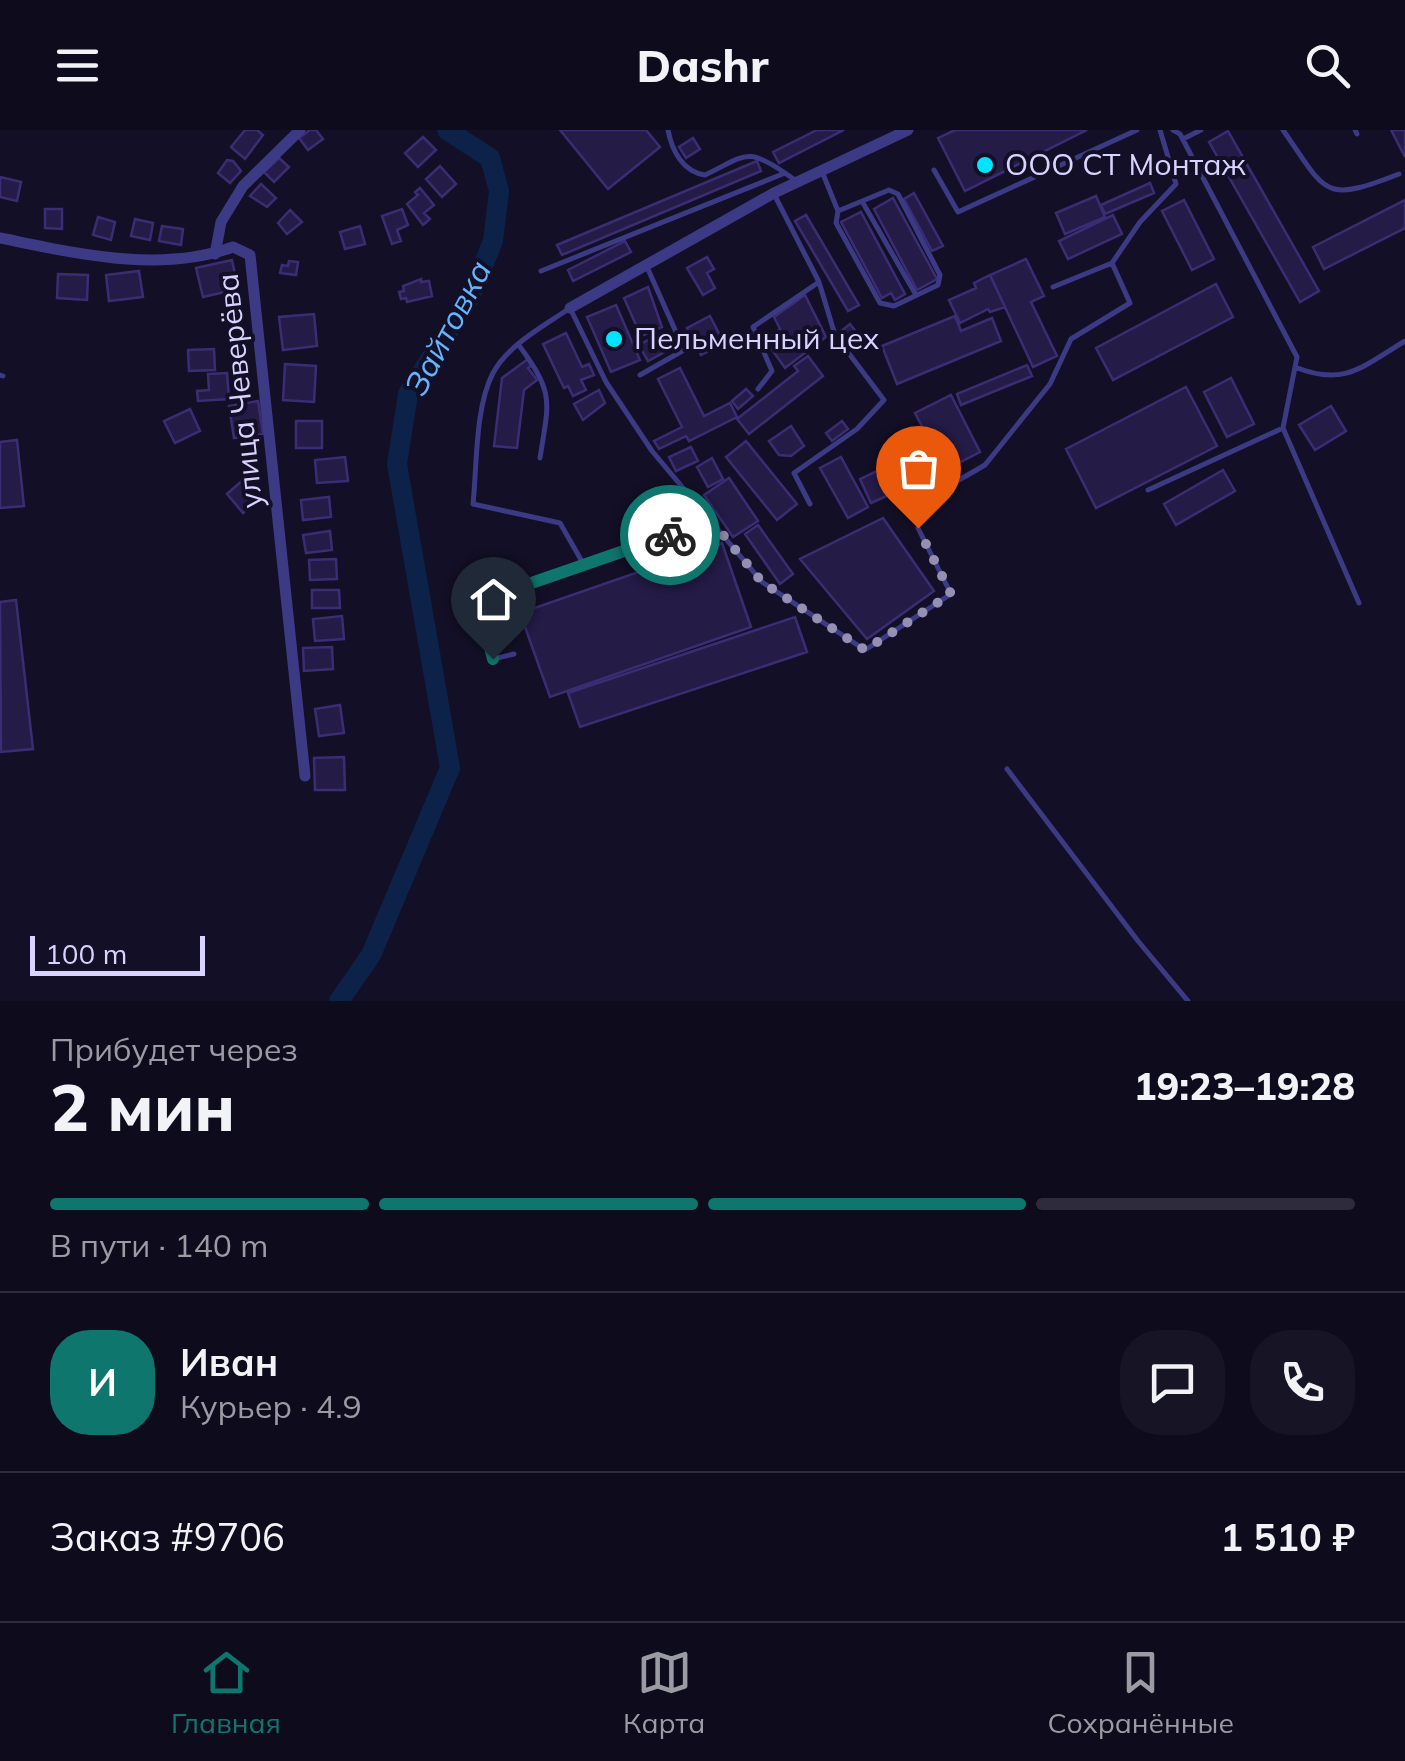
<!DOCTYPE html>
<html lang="ru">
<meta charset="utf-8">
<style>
:root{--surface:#0e0b1c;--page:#171425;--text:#f1f3f6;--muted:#9b9ba3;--line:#2e2b3b;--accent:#0f766e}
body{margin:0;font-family:Mulish,sans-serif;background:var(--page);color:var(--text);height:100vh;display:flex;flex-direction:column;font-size:38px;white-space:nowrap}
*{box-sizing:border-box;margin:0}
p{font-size:32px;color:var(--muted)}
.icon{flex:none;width:55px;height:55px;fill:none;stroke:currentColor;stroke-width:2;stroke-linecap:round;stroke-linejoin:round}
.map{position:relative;height:871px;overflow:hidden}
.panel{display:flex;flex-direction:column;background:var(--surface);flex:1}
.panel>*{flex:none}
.scale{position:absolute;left:30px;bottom:25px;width:175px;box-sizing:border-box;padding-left:10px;border:5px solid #d9d4ff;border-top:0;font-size:28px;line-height:35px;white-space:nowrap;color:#d9d4ff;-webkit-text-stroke:8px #130f26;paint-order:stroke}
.pin{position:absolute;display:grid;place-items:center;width:85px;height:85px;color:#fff;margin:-102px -42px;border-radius:50% 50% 50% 0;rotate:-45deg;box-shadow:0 0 10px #0007}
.pin .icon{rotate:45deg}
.courier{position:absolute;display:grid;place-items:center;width:100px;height:100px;margin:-50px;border:8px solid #0f766e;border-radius:50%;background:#fff;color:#222;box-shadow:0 2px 12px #0007}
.summary em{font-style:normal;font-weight:800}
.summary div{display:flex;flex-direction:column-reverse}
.summary{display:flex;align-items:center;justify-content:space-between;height:170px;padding:0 50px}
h1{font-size:65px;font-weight:800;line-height:75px}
.bar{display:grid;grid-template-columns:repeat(4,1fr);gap:15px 10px;align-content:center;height:120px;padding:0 50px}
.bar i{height:12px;border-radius:8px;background:var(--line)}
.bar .active{background:var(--accent)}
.bar p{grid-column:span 4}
.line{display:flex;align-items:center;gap:25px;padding:0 50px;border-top:2px solid var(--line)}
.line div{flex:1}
.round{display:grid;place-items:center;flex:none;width:105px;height:105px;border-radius:40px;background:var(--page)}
header{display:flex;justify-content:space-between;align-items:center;height:130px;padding:0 50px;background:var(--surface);font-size:45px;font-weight:800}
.tabs{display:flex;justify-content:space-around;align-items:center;height:140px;border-top:2px solid var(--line);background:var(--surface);font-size:28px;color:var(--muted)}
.tabs a{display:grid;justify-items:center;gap:5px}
.tabs .active{color:var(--accent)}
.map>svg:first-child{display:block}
</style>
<header><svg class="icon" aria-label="menu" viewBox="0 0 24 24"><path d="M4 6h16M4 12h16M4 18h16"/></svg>Dashr<svg class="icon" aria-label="search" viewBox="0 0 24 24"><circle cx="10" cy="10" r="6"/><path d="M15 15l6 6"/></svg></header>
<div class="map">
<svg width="1405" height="871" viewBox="0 0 1405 871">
<rect width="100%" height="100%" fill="#130f26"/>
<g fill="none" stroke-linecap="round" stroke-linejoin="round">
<path stroke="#0c2248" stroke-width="20" d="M339,871L371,825L450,638L397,334L408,264L470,167L493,111L499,61L490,28L447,0"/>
</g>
<path fill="#241b47" stroke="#3b2d73" stroke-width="2.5" d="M245,0H257L263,5L245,29L231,17Z
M310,0H316L323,9L308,20L299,8Z
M560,0H646L660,17L608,59Z
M817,0H844L779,33L773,22Z
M955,0H1087L965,61L938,8Z
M1391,0H1405V27Z
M1228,1L1319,161L1300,172L1209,12Z
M423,7L436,20L418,37L405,23Z
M693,8L700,19L686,28L679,17Z
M279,28L289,37L274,52L264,42Z
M227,30L233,31L241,41L230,53L218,43Z
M757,31L761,41L562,125L557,115Z
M440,36L456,54L442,67L426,49Z
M0,47L21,52L17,71L0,67Z
M1150,53L1154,63L1105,84L1101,75Z
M261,54L276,68L267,77L250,66Z
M420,58L434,75L424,83L430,89L423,95L407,74L418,65L415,62Z
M914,63L943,116L932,121L904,69Z
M1096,66L1105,87L1065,104L1056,83Z
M893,68L937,149L917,160L874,79Z
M1184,70L1214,129L1192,140L1162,81Z
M1405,70V98L1324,139L1313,117Z
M45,79H62V99L45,98Z
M402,79L408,95L397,100L401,111L392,114L382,86Z
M290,80L302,92L287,104L278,93Z
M861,82L905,164L895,170L891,163L882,168L841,92Z
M806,85L859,175L848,181L795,91Z
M1113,85L1122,104L1068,129L1059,111Z
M98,87L115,92L111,110L93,105Z
M135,89L153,93L150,110L131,106Z
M162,96L183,99L181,115L159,111Z
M360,96L365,114L345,119L340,102Z
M625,111L631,122L573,151L568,140Z
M707,127L714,139L707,143L715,158L703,165L687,138Z
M1026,129L1044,166L1031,172L1057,226L1033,237L990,145Z
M232,130L238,159L203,167L196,138Z
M289,131L298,132L296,145L280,143L282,135L288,136Z
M139,141L143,167L109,171L106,145Z
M58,144L88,145L87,170L57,168Z
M990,145L1005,177L990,182L988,179L960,193L949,170L976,158L974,153Z
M421,149V152L429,151L432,166L407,172L406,168L401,169L399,162L404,161L403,156Z
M1216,154L1233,187L1113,250L1096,218Z
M648,157L662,197L641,206L624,168Z
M805,165L826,207L785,238L765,210L780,199L774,187Z
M616,175L640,230L611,242L587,187Z
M314,184L317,216L283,220L279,187Z
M710,186L724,213L701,225L687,198Z
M955,186L961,201L992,188L1001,211L897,254L882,216Z
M850,194L864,212L854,219L840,202Z
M663,202L672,218L648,231L639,215Z
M566,203L582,237L589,234L594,245L581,250L586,260L573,266L568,256L564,258L543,214Z
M214,219L215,240L189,241L188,220Z
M808,226L823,246L749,304L737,289L798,241L794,236Z
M528,229L532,235L528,238L537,250L524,260L517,318L494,316L502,248Z
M285,234L316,236L314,272L283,270Z
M1027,235L1032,246L961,275L957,264Z
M680,238L704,286L730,273L737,287L689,311L686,306L659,319L654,311L682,297L658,249Z
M227,243L229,269L198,271L197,261L209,260L208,244Z
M1231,248L1254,294L1227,307L1204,262Z
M1186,257L1217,316L1096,378L1066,319Z
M746,259L753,266L738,279L732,271Z
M599,260L605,273L583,290L574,274Z
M951,265L980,322L945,340L915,283Z
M258,271L263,304L234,308L229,276Z
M1331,276L1346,301L1315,320L1299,295Z
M190,279L200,301L175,313L164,291Z
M296,291H322V318H296Z
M842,291L848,299L832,311L826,303Z
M791,296L804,316L791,326L779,325L769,311Z
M17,310L24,376L0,378V312Z
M746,311L797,374L777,390L726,327Z
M691,317L698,331L676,341L669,327Z
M919,321L931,346L871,373L860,349Z
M345,327L348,351L317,353L315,330Z
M841,327L868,377L848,388L820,338Z
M712,328L723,349L708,357L697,337Z
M1223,340L1235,361L1176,395L1164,374Z
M245,348L262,368L243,383L227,364Z
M729,348L758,391L733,407L704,365Z
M667,357L674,370L645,386L638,373Z
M329,367L331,387L303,390L301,370Z
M883,388L934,461L867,509L800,429Z
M758,395L793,444L780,454L745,404Z
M330,401L332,420L306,423L303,405Z
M722,413L751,497L550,567L520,483Z
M336,429L337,449L310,450L309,430Z
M312,460H339L340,478H312Z
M16,470L33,619L1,622L0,472Z
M342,486L344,509L315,511L313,489Z
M795,487L807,522L580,597L568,563Z
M332,517L333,539L304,541L303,518Z
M340,575L344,603L319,606L315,579Z
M344,627L345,660H315L314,628Z"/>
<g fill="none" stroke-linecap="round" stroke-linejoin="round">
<path stroke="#3d3a85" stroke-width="5" d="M668,0C672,21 683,42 705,45C745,26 746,16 785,43
M1173,0L1180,4L1297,227L1283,298L1359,473
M1283,0C1327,63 1322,74 1399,44
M1355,0L1357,4
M1183,9L1201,0
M934,40L958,82L1137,0
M823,44L838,81L836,93L880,173L894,176L938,155L940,145L898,64L889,60L838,81
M863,73L916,165
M541,141L785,43L795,50
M1053,157L1112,133L1140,92L1176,54L1160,0
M518,214C555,264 549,270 540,328
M1295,237C1344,257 1362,237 1405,211
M0,245L3,246
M640,245L684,220L647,137
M758,259L772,241L753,197L819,152L775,66
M959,350L985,335L1050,254L1071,209L1130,173L1112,133
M1148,360L1283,298
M810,374L794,343L857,299L884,270L835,205L819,152
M584,435L560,393L473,374C477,336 475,277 493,243C509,214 544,196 570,178L606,252L652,321L762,452L865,520L951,464L918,398
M514,524L493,529L482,486L497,465L673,404L704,382
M1007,639L1138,811L1188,871"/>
<path stroke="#3d3a85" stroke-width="11" d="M0,108C75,123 159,144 233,117L250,125L305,646
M215,124L221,92L243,56L300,0
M570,178L774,63L908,0"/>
</g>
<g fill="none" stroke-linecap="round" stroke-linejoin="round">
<path stroke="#948fb3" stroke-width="10" stroke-dasharray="0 18" d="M670,405L704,382L762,452L865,520L951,464L918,398"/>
<path stroke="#0f766e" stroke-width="12" d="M493,529L482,486L497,465L670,405"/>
</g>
<g fill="#00e5ff" stroke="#130f26" stroke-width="4">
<circle cx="985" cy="35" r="10"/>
<circle cx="614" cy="209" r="10"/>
</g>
<g text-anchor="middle" stroke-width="8" stroke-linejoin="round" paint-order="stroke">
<g font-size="30" fill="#d9d4ff" stroke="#130f26" text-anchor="start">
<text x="1005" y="45">ООО СТ Монтаж</text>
<text x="634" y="219">Пельменный цех</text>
</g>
<g font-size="30" fill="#d9d4ff" stroke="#130f26">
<text transform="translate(240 261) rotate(-96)" y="10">улица Чеверёва</text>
</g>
<g font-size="32" font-style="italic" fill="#62b6ff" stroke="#130f26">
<text transform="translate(448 198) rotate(-62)" y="11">Зайтовка</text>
</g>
</g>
</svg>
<div class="scale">100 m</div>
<div class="pin" style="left:918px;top:398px;background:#ea580c"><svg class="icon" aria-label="bag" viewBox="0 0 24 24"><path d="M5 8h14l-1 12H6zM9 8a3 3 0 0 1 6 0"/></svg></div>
<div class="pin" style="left:493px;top:529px;background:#1f2937"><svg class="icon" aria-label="home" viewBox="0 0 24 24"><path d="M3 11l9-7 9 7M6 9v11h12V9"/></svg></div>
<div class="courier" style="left:670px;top:405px"><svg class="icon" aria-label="bike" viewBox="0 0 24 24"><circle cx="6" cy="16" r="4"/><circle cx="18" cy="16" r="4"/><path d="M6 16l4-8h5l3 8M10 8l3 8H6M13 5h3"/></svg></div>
</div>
<section class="panel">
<div class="summary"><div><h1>2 мин</h1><p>Прибудет через</p></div><em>19:23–19:28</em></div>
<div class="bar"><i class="active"></i><i class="active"></i><i class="active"></i><i></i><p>В пути · 140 m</p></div>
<div class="line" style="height:180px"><b class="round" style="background:var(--accent);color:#fff">И</b><div><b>Иван</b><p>Курьер · 4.9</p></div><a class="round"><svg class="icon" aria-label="chat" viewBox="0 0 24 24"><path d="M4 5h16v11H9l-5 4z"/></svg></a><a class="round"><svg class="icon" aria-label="phone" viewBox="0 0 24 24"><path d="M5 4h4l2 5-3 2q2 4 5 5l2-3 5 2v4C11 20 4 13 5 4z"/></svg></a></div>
<div class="line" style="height:130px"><div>Заказ #9706</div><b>1 510 ₽</b></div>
</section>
<nav class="tabs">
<a class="active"><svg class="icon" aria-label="home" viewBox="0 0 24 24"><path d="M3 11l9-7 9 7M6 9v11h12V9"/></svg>Главная</a>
<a><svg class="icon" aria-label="map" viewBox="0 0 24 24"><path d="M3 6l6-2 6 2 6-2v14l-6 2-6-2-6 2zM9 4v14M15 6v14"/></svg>Карта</a>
<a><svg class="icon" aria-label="saved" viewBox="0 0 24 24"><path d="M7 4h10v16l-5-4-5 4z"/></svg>Сохранённые</a>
</nav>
